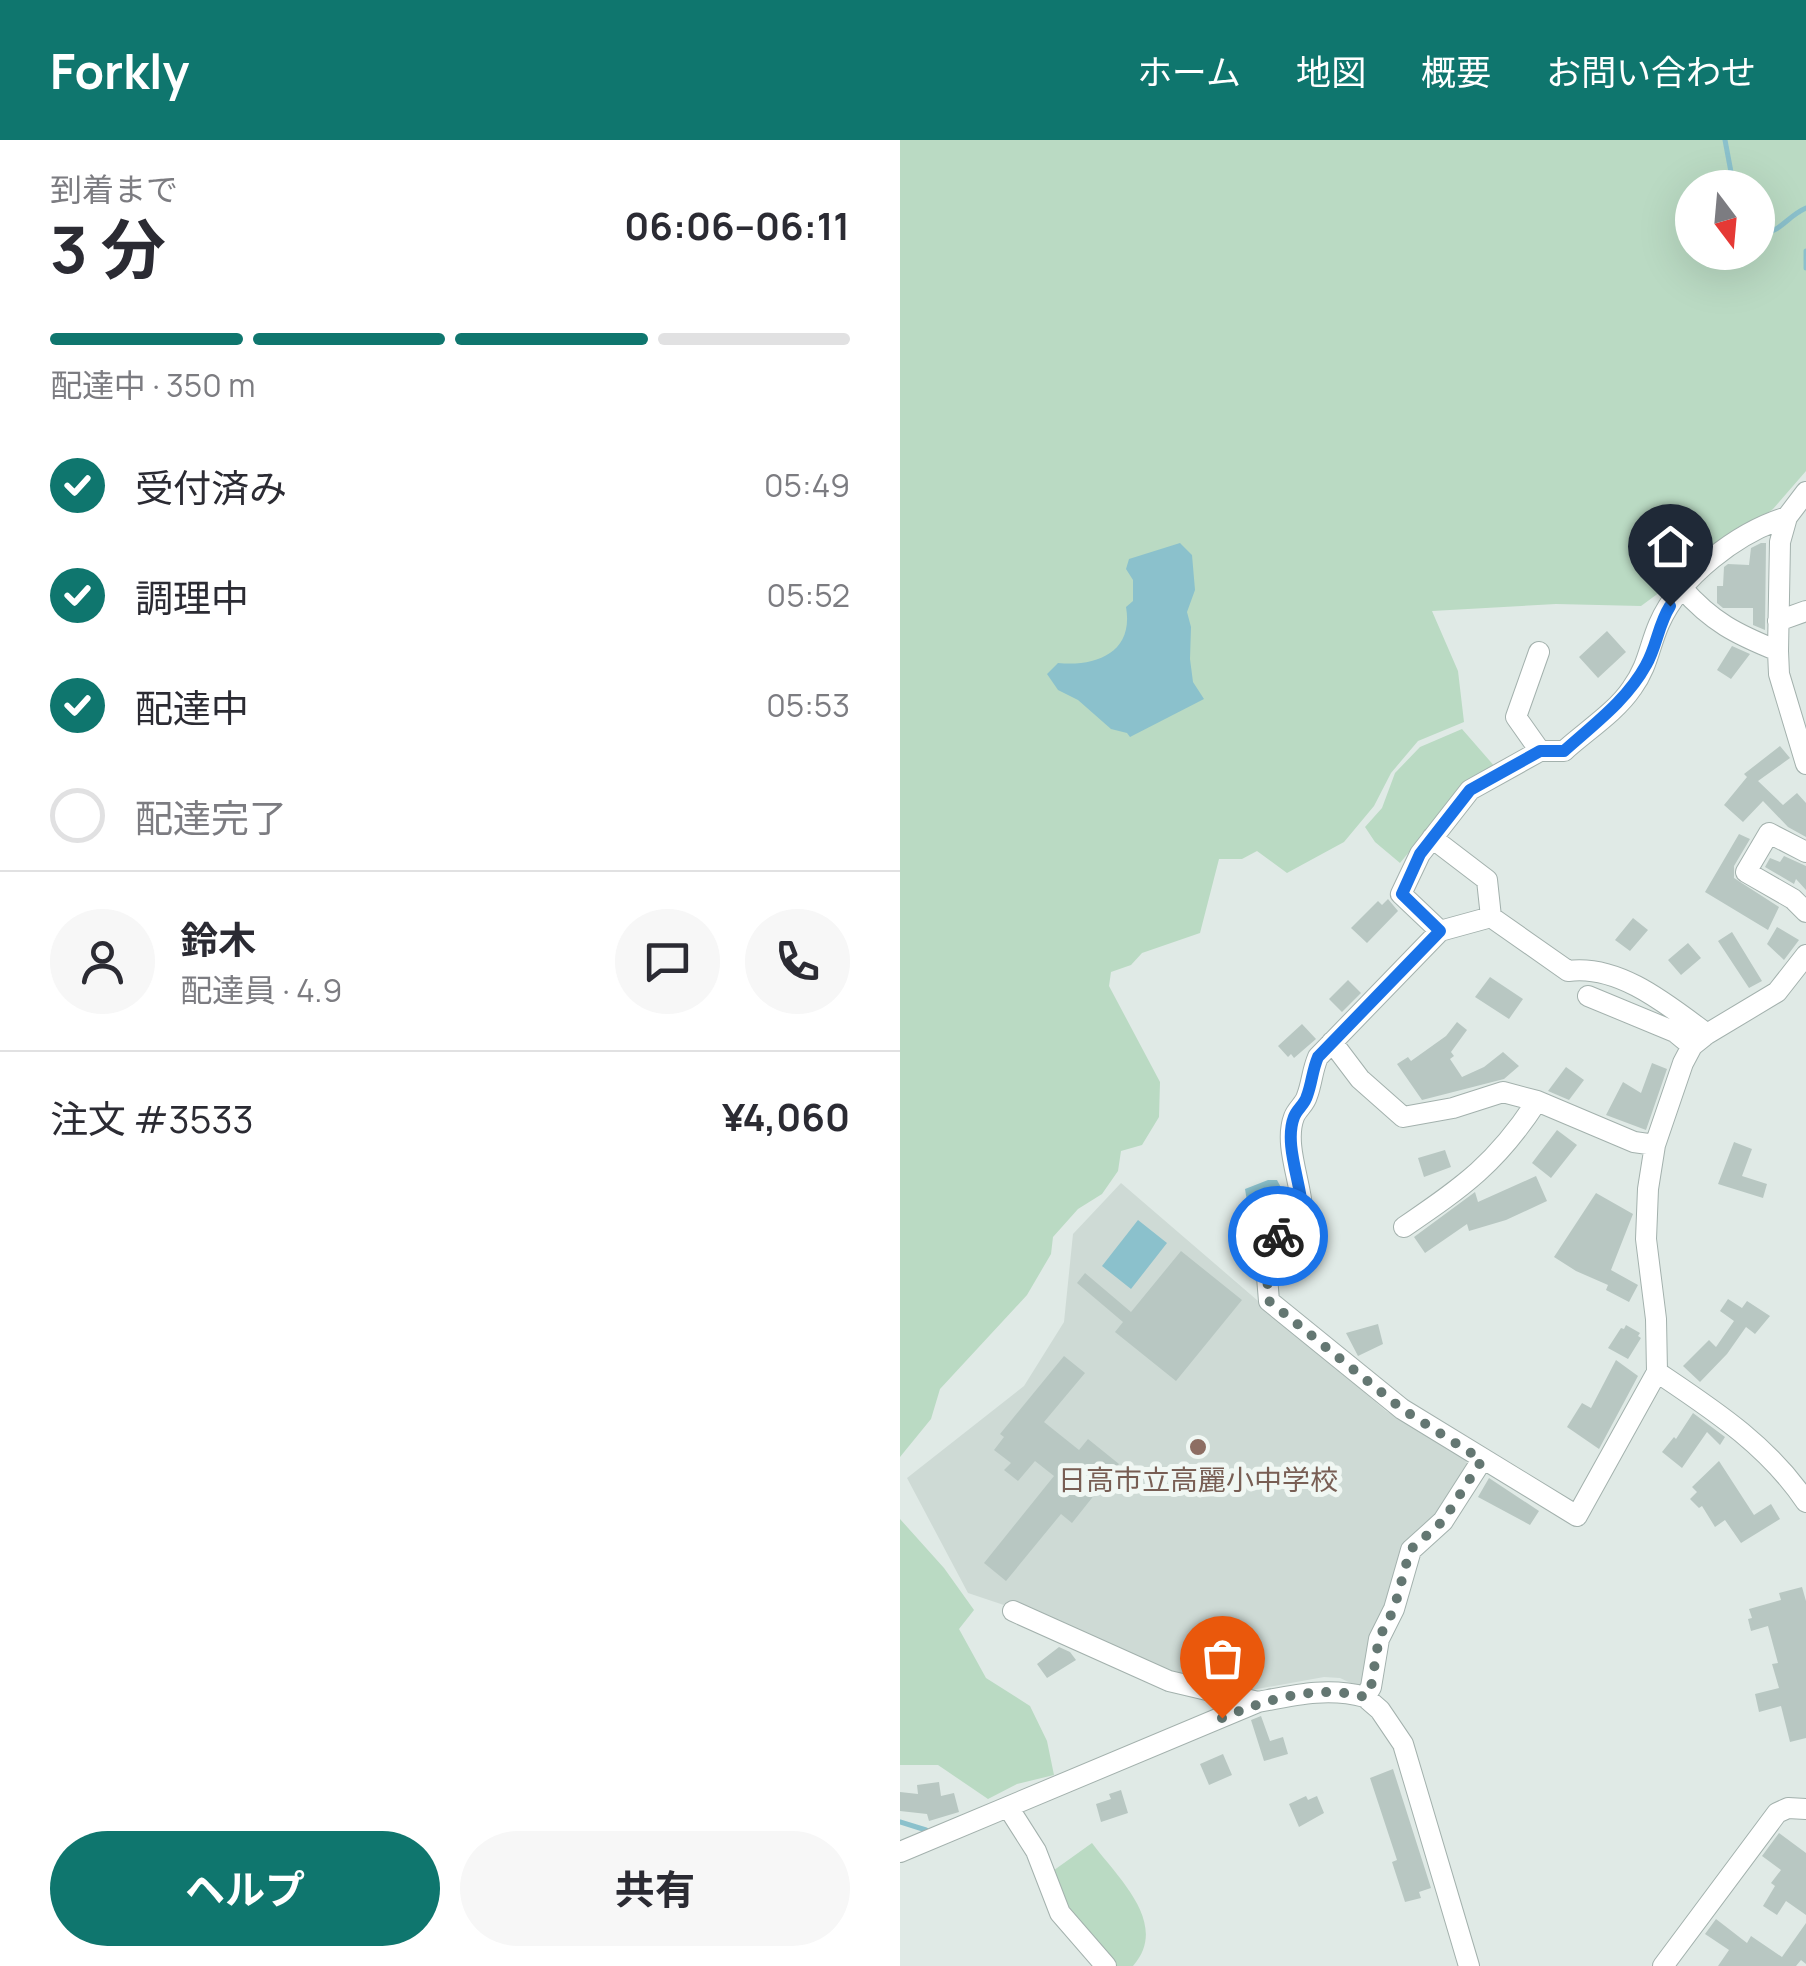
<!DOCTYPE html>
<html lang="ja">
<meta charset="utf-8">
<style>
:root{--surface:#fff;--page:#f7f7f7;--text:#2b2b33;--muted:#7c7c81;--line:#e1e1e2;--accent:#0f766e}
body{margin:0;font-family:Manrope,"Noto Sans JP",sans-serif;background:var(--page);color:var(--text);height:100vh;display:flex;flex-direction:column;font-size:38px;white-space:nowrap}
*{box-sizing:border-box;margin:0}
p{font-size:32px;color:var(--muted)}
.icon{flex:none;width:55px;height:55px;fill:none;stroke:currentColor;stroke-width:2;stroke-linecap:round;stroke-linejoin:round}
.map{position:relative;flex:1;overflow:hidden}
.panel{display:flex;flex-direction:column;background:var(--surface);width:900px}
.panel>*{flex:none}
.needle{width:65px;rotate:164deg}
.fabs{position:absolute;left:775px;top:30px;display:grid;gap:20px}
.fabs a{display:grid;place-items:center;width:100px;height:100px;border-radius:50%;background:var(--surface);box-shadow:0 10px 40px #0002;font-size:50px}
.pin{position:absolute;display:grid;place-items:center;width:85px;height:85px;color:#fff;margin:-102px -42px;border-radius:50% 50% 50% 0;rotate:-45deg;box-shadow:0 0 10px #0007}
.pin .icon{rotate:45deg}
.courier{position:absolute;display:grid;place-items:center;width:100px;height:100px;margin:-50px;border:8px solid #1a73e8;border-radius:50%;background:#fff;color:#222;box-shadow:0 2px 12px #0007}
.summary em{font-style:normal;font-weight:700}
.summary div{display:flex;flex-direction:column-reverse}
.summary{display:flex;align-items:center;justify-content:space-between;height:170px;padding:0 50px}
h1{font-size:65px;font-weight:700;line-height:75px}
.bar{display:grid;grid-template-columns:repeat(4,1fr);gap:15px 10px;align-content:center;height:120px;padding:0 50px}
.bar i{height:12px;border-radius:8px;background:var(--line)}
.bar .active{background:var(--accent)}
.bar p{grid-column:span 4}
.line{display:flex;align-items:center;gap:25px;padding:0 50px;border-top:2px solid var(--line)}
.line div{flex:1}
.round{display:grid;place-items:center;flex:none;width:105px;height:105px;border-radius:52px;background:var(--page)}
ol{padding:0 50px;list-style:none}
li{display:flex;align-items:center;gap:30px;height:110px}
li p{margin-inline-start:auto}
li .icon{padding:10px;border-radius:50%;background:var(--accent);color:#fff;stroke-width:4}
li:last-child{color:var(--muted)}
li i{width:55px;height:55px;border:5px solid var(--line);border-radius:50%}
.button{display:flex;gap:20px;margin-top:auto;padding:20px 50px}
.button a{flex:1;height:115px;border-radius:60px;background:var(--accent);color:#fff;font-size:40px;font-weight:700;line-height:115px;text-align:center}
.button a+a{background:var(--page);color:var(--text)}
header{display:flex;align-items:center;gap:60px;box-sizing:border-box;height:140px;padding:0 50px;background:var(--accent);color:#fff}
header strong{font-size:48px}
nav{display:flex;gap:55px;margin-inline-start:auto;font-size:35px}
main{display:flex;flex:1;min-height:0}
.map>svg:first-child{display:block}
</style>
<header>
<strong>Forkly</strong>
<nav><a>ホーム</a><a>地図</a><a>概要</a><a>お問い合わせ</a></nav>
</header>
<main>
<section class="panel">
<div class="summary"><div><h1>3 分</h1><p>到着まで</p></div><em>06:06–06:11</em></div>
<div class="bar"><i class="active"></i><i class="active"></i><i class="active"></i><i></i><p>配達中 · 350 m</p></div>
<ol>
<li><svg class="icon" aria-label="check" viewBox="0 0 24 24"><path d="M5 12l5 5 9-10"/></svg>受付済み<p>05:49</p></li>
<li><svg class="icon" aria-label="check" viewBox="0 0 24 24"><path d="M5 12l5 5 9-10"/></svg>調理中<p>05:52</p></li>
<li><svg class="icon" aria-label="check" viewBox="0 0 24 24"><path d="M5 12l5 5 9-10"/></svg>配達中<p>05:53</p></li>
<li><i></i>配達完了</li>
</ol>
<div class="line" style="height:180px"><a class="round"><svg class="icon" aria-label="person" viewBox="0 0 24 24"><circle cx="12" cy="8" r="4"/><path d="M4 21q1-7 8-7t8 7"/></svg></a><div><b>鈴木</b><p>配達員 · 4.9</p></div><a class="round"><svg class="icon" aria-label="chat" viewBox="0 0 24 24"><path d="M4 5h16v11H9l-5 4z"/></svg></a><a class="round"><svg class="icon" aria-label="phone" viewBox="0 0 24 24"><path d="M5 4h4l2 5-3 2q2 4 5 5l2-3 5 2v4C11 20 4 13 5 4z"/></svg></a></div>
<div class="line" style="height:130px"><div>注文 #3533</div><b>¥4,060</b></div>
<div class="button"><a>ヘルプ</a><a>共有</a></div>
</section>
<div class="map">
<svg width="906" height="1826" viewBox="0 0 906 1826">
<rect width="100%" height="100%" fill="#e0eae6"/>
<path fill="#cedad5" d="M221,1043L486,1271L566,1317L567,1325L538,1377L505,1401L486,1467L469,1496L463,1542L457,1546L440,1538L424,1537L346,1551L283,1543L137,1476L68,1453L7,1338L124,1246L164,1182L173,1094Z"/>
<path fill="#badac3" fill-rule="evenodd" d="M0,0H906V331L873,369L741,466L656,464L532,471L558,531L564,582L518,601L491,633L474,666L444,702L387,733L357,711L342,719H319L300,793L242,813L231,825L211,832L209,846L260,942L259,977L242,1005L221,1011L218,1031L202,1054L178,1069L153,1097L151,1114L127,1155L40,1249L31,1279L0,1317ZM792,48H858V112H792Z
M562,589L596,628L555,656L500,723L475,702L465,687L482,668L495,633L520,607Z
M0,1379L44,1428L74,1470L59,1489L86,1538L130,1566L147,1601L154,1635L117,1644L88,1659L38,1625H0Z
M192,1703C218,1738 270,1784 233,1826H211L162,1771L150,1733Z"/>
<path fill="#8bc1cc" d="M280,403L292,415L295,450L287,472L291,487L290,519L293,542L304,559L230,597L227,593L211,589L178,560L158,550L147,534L158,523C197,527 234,512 226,467L233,461V440L226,429L229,419Z
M368,1040H377L385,1055L395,1063L369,1095L358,1082L350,1080L345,1049Z
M238,1080L267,1103L231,1149L202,1126Z"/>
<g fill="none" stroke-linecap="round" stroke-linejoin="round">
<path stroke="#8bc1cc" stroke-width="5" d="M825,0L834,48
M858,94C880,94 887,76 906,68
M906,111V128
M0,1682L26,1690"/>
</g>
<path fill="#b8c7c2" d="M861,403H866L865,490L853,485V468H823L817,463V446H823L824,427L828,424L849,425L851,408Z
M707,491L726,512L698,538L679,517Z
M832,506L850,514L831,539L817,530Z
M880,606L890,618L858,641L883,665L897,653L906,663V697L888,687L863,661L843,682L824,665L847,637L844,634Z
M839,694L850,699L834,726V738L879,767L868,790L805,752Z
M884,716L906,726V750L896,739L894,744L865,727L870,718L880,722Z
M488,759L498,771L467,803L451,788L478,761L482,765Z
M733,778L748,790L730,811L715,800Z
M877,787L899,800L884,820L867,804Z
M832,792L862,841L849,848L818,801Z
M788,803L801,818L781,835L768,820Z
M590,837L623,859L609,879L575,857Z
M448,840L461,853L442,872L429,859Z
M557,882L567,890L551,912L554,916L550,919L562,937L584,927L603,912L619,926L604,939L522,960L497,924L508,917L511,921L546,896Z
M402,884L416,899L394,918L391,914L388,917L378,906Z
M752,923L767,929L746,990L706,975L723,942L741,953Z
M666,927L684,940L669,960L648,951Z
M657,990L677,1005L651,1038L632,1023Z
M834,1002L852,1009L842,1036L867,1044L863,1058L818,1044Z
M545,1010L551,1027L524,1037L518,1018Z
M636,1036L647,1061L606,1080L569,1091L567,1084L525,1113L514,1097L575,1052L578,1062Z
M696,1053L733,1074L711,1130L738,1145L729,1162L706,1150L708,1145L676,1131L654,1117Z
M281,1111L342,1160L276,1241L215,1192L223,1182L177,1143L185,1133L231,1172Z
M828,1159L842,1168L847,1161L870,1176L855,1194L846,1187L827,1214L800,1242L783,1226L809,1200L816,1207L834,1181L820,1171Z
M478,1184L483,1204L458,1216L446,1193Z
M726,1185L740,1193L738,1196L741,1198L728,1219L708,1208L721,1188L724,1189Z
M164,1216L185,1233L144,1282L179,1310L188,1299L219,1324L172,1383L161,1374L106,1441L84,1423L154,1336L135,1321L118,1341L104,1330L111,1323L94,1310L104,1297L100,1294Z
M716,1220L738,1236L699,1309L667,1287L682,1263L691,1268Z
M793,1273L825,1297L820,1305L807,1292L782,1328L762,1312L774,1297L776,1299Z
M819,1321L854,1375L871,1364L880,1379L841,1403L825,1380L815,1387L802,1366L799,1368L790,1359L797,1352L792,1347Z
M589,1338L639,1371L630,1385L578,1357Z
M902,1447L906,1461V1598L890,1602L881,1566L859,1572L855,1554L879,1548L872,1524L878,1523L868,1486L851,1491L848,1479L852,1478L849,1469L881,1460L879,1453Z
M159,1507L170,1512L176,1520L147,1538L137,1524Z
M361,1576L370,1601L383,1597L388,1614L364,1621L351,1580Z
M323,1614L332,1635L309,1645L300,1624Z
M493,1629L531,1748L519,1752L521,1758L505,1762L492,1722L497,1720L470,1638Z
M39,1642L41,1656L54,1653L59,1672L29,1681L27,1674L0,1671V1652L18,1654L17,1645Z
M221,1650L228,1673L201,1682L196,1664L211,1659L209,1654Z
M406,1656L408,1660L417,1656L424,1673L399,1687L389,1664Z
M879,1693L906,1713V1775L886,1761L877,1775L863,1766L875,1746L871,1743L881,1730L862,1716Z
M816,1779L847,1803L851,1796L882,1817L906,1783V1824L901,1820L896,1826H818L829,1810L805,1794Z"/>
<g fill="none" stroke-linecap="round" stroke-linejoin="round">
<defs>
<path id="minor" d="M906,352L887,377L880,402L878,511L879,534L906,624
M782,448C812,482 836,494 878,511
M878,481L906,471
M639,512L616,577L640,611
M532,698L587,740L591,777
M906,712L869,693L846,732L893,759L906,772
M540,791L501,754L520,714L570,650L640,611H664C686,591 716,572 732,548C748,526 749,507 759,484C780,436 838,392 887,377
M688,856L775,892L792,906
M807,894C768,865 719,824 668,831L591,777L540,791L418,917C412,931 412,943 407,956C405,964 397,969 394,977C384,1003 400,1040 402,1067L365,1112L369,1161L502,1269L677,1376L757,1232L756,1179L746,1099L748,1049L755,1005L783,923L792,906L807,894L877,852L906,815
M432,902L460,939L503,977L553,968L603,952L637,961L734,1002L755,1005
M504,1087C564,1046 597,1023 637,961
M757,1232C812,1269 868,1305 906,1362
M113,1471L269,1541L358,1562
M465,1557L480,1570L503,1604L569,1826
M108,1667L136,1711L160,1773L206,1826
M0,1712L358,1562C395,1555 428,1547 465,1557L471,1547L479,1499L494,1469L511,1410L543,1381L582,1320
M763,1826L877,1673L888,1668L906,1669"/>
</defs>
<use href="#minor" stroke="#a3b1ad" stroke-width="22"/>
<use href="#minor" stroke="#fff" stroke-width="20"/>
</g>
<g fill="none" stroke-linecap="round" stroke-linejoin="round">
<path stroke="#647772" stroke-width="10" stroke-dasharray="0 18" d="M322,1578C368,1559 416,1544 465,1557L471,1547L479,1498L494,1469L510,1410L543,1381L582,1320L502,1269L369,1161L365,1112L378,1096"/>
<path stroke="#1a73e8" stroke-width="12" d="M378,1096L402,1067C400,1040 384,1003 394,977C397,969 405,964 407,956C412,943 412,931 418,917L540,791L502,754L520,714L570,650L640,611H664C694,584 727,560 746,525C757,506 758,485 770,466"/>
</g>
<circle fill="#8d6e63" stroke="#f0f7f3" stroke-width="4" cx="298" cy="1307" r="10"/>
<g text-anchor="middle" stroke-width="10" stroke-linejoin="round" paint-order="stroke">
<g font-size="28" fill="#785e54" stroke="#f0f7f3">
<text x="298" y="1350">日高市立高麗小中学校</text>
</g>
</g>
</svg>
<div class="fabs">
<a><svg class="needle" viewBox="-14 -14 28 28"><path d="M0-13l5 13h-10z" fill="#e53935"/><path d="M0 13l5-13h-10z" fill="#7c7c81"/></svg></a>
</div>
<div class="pin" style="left:322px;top:1578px;background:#ea580c"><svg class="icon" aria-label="bag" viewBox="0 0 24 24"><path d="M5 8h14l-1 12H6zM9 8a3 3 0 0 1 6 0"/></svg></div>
<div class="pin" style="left:770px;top:466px;background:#1f2937"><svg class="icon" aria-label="home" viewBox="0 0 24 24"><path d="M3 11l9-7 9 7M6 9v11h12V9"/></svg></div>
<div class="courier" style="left:378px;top:1096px"><svg class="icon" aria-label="bike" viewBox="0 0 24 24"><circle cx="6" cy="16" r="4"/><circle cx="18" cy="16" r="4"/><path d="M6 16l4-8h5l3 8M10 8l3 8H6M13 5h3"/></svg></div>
</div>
</main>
